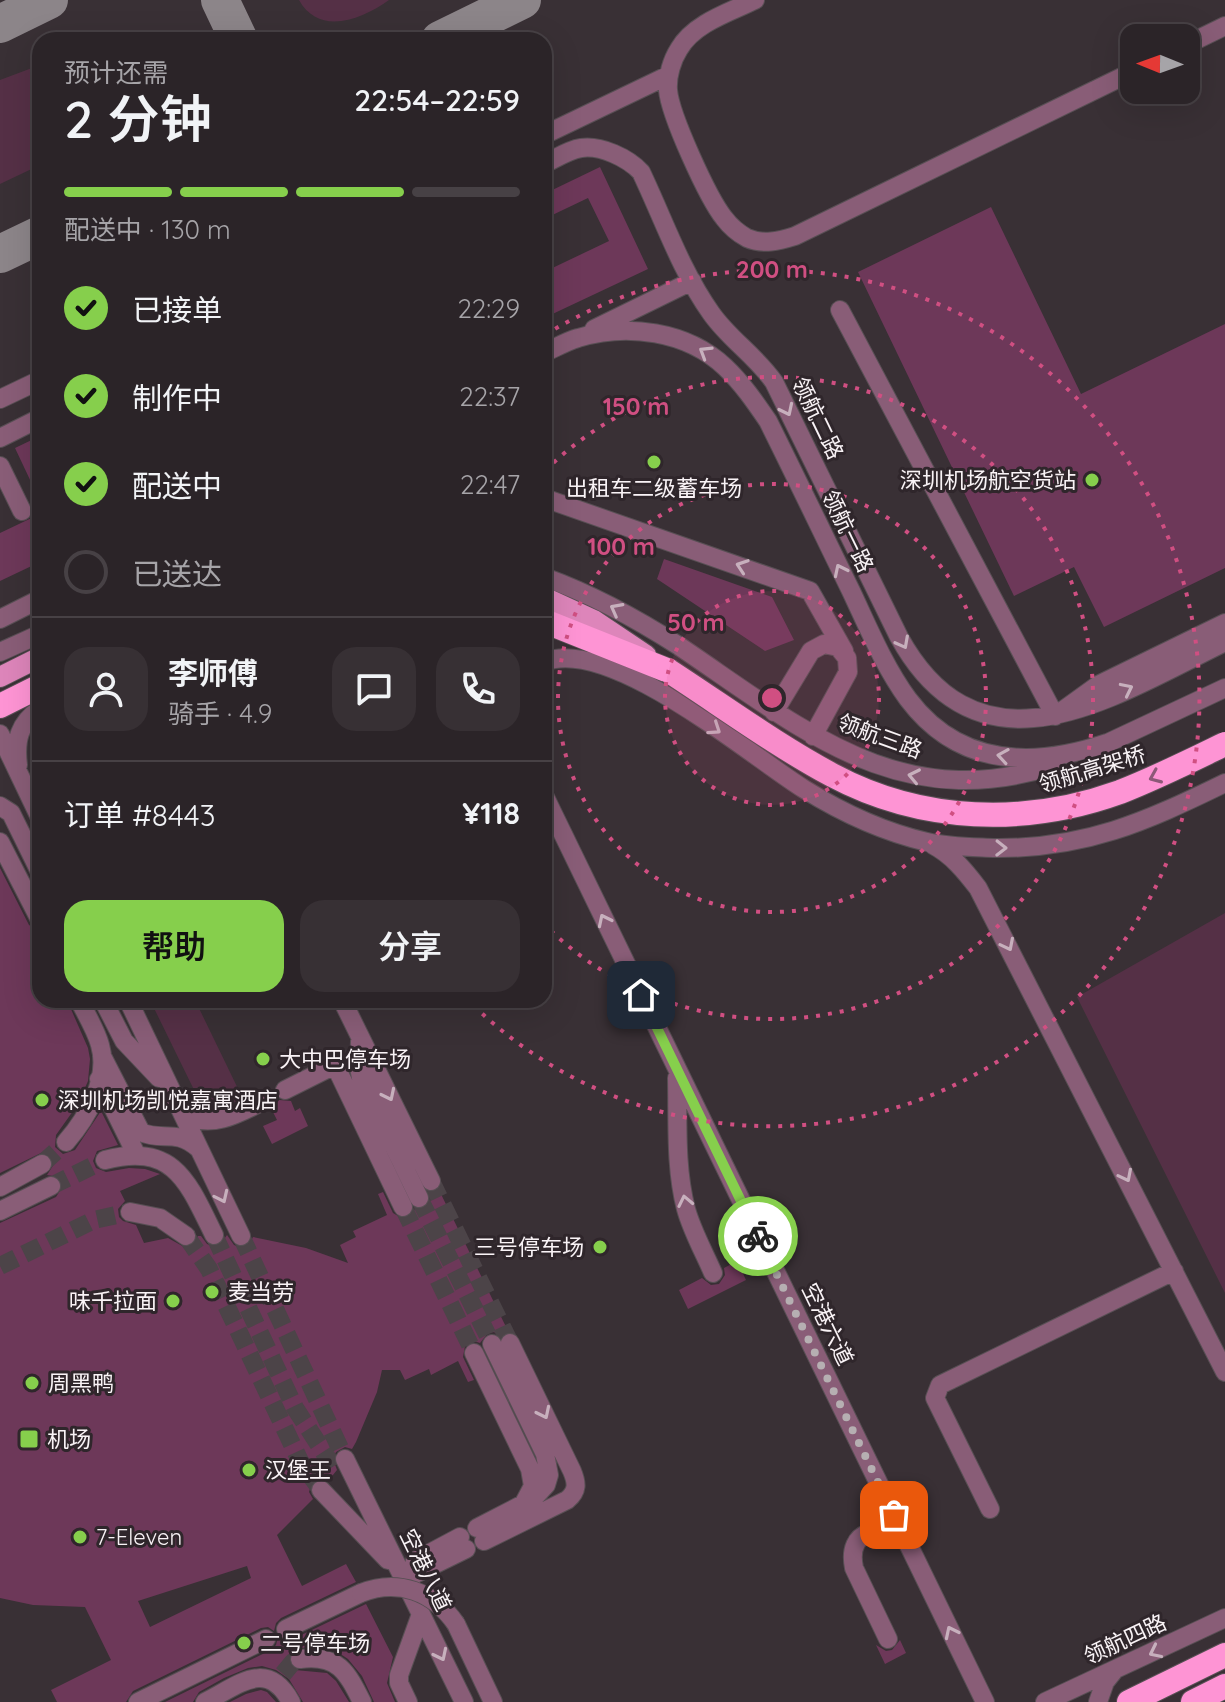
<!DOCTYPE html>
<html lang="zh">
<meta charset="utf-8">
<style>
:root{--surface:#2b2428;--page:#373034;--text:#f1f3f6;--muted:#a6a4a8;--line:#474145;--accent:#86cf4c}
body{margin:0;font-family:Quicksand,"Noto Sans SC",sans-serif;background:var(--page);color:var(--text);height:100vh;display:flex;flex-direction:column;font-size:30px;white-space:nowrap}
*{box-sizing:border-box;margin:0}
p{font-size:26px;color:var(--muted)}
.icon{flex:none;width:44px;height:44px;fill:none;stroke:currentColor;stroke-width:2;stroke-linecap:round;stroke-linejoin:round}
.map{position:relative;flex:1;overflow:hidden}
.sheet{position:absolute;left:32px;top:32px;width:520px;height:976px;display:flex;flex-direction:column;background:var(--surface);border-radius:24px;box-shadow:0 8px 32px #0002,0 0 0 2px var(--line)}
.sheet>*{flex:none}
.needle{width:52px;rotate:271deg}
.fabs{position:absolute;left:1120px;top:24px;display:grid;gap:16px}
.fabs a{display:grid;place-items:center;width:80px;height:80px;border-radius:16px;background:var(--surface);box-shadow:0 8px 32px #0002,0 0 0 2px var(--line);font-size:40px}
.pin{position:absolute;display:grid;place-items:center;width:68px;height:68px;color:#fff;margin:-34px;border-radius:16px;box-shadow:0 4px 12px #0006}
.courier{position:absolute;display:grid;place-items:center;width:80px;height:80px;margin:-40px;border:6px solid #86cf4c;border-radius:50%;background:#fff;color:#222;box-shadow:0 2px 10px #0007}
.summary em{font-style:normal;font-weight:600}
.summary div{display:flex;flex-direction:column-reverse}
.summary{display:flex;align-items:center;justify-content:space-between;height:136px;padding:0 32px}
h1{font-size:52px;font-weight:600;line-height:60px}
.bar{display:grid;grid-template-columns:repeat(4,1fr);gap:12px 8px;align-content:center;height:96px;padding:0 32px}
.bar i{height:10px;border-radius:6px;background:var(--line)}
.bar .current{background:var(--accent)}
.bar p{grid-column:span 4}
.line{display:flex;align-items:center;gap:20px;padding:0 32px;border-top:2px solid var(--line)}
.line div{flex:1}
.round{display:grid;place-items:center;flex:none;width:84px;height:84px;border-radius:24px;background:var(--page)}
ol{padding:0 32px;list-style:none}
li{display:flex;align-items:center;gap:24px;height:88px}
li p{margin-inline-start:auto}
li .icon{padding:8px;border-radius:50%;background:var(--accent);color:#111;stroke-width:4}
li:last-child{color:var(--muted)}
li i{width:44px;height:44px;border:4px solid var(--line);border-radius:50%}
.primary-button{display:flex;gap:16px;margin-top:auto;padding:16px 32px}
.primary-button a{flex:1;height:92px;border-radius:24px;background:var(--accent);color:#111;font-size:32px;font-weight:600;line-height:92px;text-align:center}
.primary-button a+a{background:var(--page);color:var(--text)}
.map>svg:first-child{display:block}
</style>
<div class="map">
<svg width="1225" height="1702" viewBox="0 0 1225 1702">
<rect width="100%" height="100%" fill="#393035"/>
<path fill="#553046" d="M299,0H389C361,20 319,36 299,0Z
M40,65V165L0,184V80Z
M1225,913V1293L1077,997Z
M150,1000H195L243,1099L217,1109L206,1107L198,1098Z"/>
<g fill="none" stroke-linecap="round" stroke-linejoin="round">
<path stroke="#8c8589" stroke-width="38" d="M220,0L239,40
M0,24L49,0
M440,40L522,0
M0,254L40,235"/>
</g>
<path fill="#6d3859" fill-rule="evenodd" d="M600,167L648,269L544,318V272L609,241L588,198L544,219V194Z
M991,207L1081,394L1225,324V568L1104,627L1074,567L1014,596L858,272Z
M40,436V501L15,448Z
M40,514V562L0,581V533Z
M664,559L772,597L794,640L765,651L657,579Z
M0,868L29,925L40,932V1000H67L88,1048L90,1059L88,1081L78,1104L56,1135L55,1147L63,1154L75,1150L101,1111L118,1145L97,1151L93,1161L96,1168L106,1172L129,1168L145,1169L160,1174L120,1191L125,1201L118,1209L119,1217L123,1221L136,1225L144,1243L168,1238L186,1248L192,1246L198,1236H201L207,1244L214,1247L220,1245L227,1235L234,1245L241,1248L250,1243L253,1237L306,1248L348,1263L340,1245L356,1237L353,1231L387,1215L378,1194L383,1192L393,1213L403,1219L409,1217L415,1209L425,1208L431,1200L430,1193L439,1190L508,1331L500,1336L494,1332L488,1333L480,1343L474,1341L465,1346L463,1357L474,1380L468,1382L458,1361L431,1375L429,1369L405,1380L400,1370H382L377,1392L356,1442L352,1449L345,1447L336,1452L333,1459L337,1470L328,1481L319,1478L312,1482L309,1492L313,1499L277,1535L302,1586L346,1564L356,1582L281,1618L276,1623L274,1631L268,1627L261,1628L133,1691L126,1702H57L51,1690L111,1660L85,1607L33,1605L0,1598V1223L56,1197L63,1186L58,1177L47,1175L54,1164L52,1158L43,1152L0,1173ZM247,1566L251,1578L150,1627L138,1601Z
M279,1100L291,1101L295,1111L300,1108L308,1126L272,1144L263,1126L277,1120L272,1110Z
M737,1261L746,1280L688,1309L679,1290L702,1278L711,1285L719,1284L725,1275L724,1268Z
M366,1604L393,1657L387,1683L395,1702H374L362,1676L348,1659L336,1651L312,1646L293,1650L289,1654L290,1665L295,1670L327,1673L336,1681L349,1702H303L289,1679L276,1670L262,1666L248,1668L224,1678L199,1692L193,1702H165L271,1650L276,1645L278,1637L284,1641L291,1640Z
M900,1640L906,1653L885,1664L876,1645L886,1651L892,1650Z
M261,1690L267,1692L276,1702H230L246,1694Z"/>
<g fill="none" stroke-linecap="round" stroke-linejoin="round">
<path stroke="#4c4448" stroke-width="18" stroke-dasharray="18 9" stroke-linecap="butt" d="M42,1164L66,1142
M431,1181L510,1343
M51,1186L105,1160
M419,1198L492,1344
M403,1207L474,1353
M214,1235L295,1408L336,1471
M186,1236L209,1269L300,1461L321,1490
M241,1236L345,1459
M0,1266L94,1220L130,1212
M283,1674L293,1662L300,1659"/>
<defs>
<path id="minor" d="M755,0C730,12 694,23 679,49C672,60 667,76 668,90C670,115 708,198 724,218C730,226 738,233 747,238C763,245 779,241 795,236L1134,71
M1186,45L1225,26
M544,135L669,75
M544,164C555,159 568,150 581,148C601,145 628,158 641,172C663,218 681,271 711,313C729,339 755,355 774,382L899,637C981,786 1114,696 1225,642
M840,310L1055,716L1098,685L1225,623
M594,329L692,281
M544,353C555,348 567,341 578,338C627,323 687,331 725,367C742,383 755,402 768,421C796,477 823,534 851,591C868,627 884,666 908,699C959,767 1033,768 1107,743
M0,399L40,380
M0,438L40,418
M0,466L22,511
M544,498L810,591L844,651
M544,577C591,594 637,619 679,646C801,728 899,816 1055,765
M0,619L40,599
M0,652L40,634
M544,662C610,636 747,753 804,789C841,812 884,832 927,842C948,847 972,847 994,848C1085,849 1145,822 1225,783
M774,712L811,651L824,644L838,647L847,658L848,672L813,736
M0,734L40,818
M1097,748L1225,688
M18,765C15,740 19,723 40,709
M544,795L985,1702
M0,806L11,813L40,872
M0,842L40,920
M933,845C952,855 965,871 978,888L1225,1372
M103,1000L124,1041L159,1078
M128,1000L241,1236
M342,1000L431,1181
M360,1041L359,1067L361,1078L419,1198
M102,1056L141,1132C162,1142 175,1128 198,1148
M677,1078C678,1121 675,1167 686,1209C692,1231 704,1252 713,1273
M99,1079L136,1154
M285,1090L335,1065L403,1207
M183,1114C212,1130 240,1113 267,1099
M66,1142C87,1118 110,1079 100,1045C96,1030 86,1014 79,1000
M105,1160C174,1142 188,1182 214,1235
M0,1187L42,1164
M0,1211L51,1186
M130,1212L160,1218L186,1236
M474,1353L530,1469L533,1486L524,1503
M345,1459L464,1702
M321,1490L388,1560
M990,1509L935,1398L940,1385L1174,1271
M477,1528L533,1499L546,1485L549,1475L545,1454L492,1344
M484,1541L567,1500C578,1491 577,1483 572,1471L510,1343
M411,1576L466,1549
M411,1590V1576L415,1561L460,1537
M456,1624L493,1702
M286,1629L361,1593
M888,1639L854,1568C846,1529 881,1523 907,1542
M300,1659C338,1654 347,1672 362,1702
M138,1702L266,1639
M205,1702C239,1685 267,1658 291,1702
M408,1702L399,1683V1675L421,1614
M1045,1702L1225,1618
M1098,1702L1105,1682L1113,1672"/>
<path id="major" d="M544,597L594,620L646,655
M0,677L40,657"/>
<path id="highway" d="M544,621L669,671
M0,706L40,686
M1129,1702L1225,1655
M1193,1702L1225,1686"/>
</defs>
<use href="#minor" stroke="#584f54" stroke-width="20"/>
<use href="#major" stroke="#584f54" stroke-width="22"/>
<use href="#highway" stroke="#584f54" stroke-width="26"/>
<use href="#minor" stroke="#895d77" stroke-width="18"/>
<use href="#major" stroke="#dd85ba" stroke-width="20"/>
<use href="#highway" stroke="#fe94d4" stroke-width="24"/>
<defs>
<path id="minor-bridge" d="M361,1593C398,1578 434,1592 456,1624"/>
<path id="highway-bridge" d="M669,671C723,706 776,745 832,775C922,823 1026,826 1120,792C1156,778 1190,761 1225,744"/>
</defs>
<use href="#minor-bridge" stroke="#584f54" stroke-width="20" stroke-linecap="butt"/>
<use href="#highway-bridge" stroke="#584f54" stroke-width="26" stroke-linecap="butt"/>
<use href="#minor-bridge" stroke="#895d77" stroke-width="18"/>
<use href="#highway-bridge" stroke="#fe94d4" stroke-width="24"/>
</g>
<defs><path id="oneway-chevron" d="M-2-3.5L2.5 0L-2 3.5" fill="none" stroke-width="1.6" stroke-linecap="round" stroke-linejoin="round" transform="scale(2)"/></defs>
<g stroke="#c7b0bd">
<use href="#oneway-chevron" transform="translate(705 352) rotate(-148)"/>
<use href="#oneway-chevron" transform="translate(787 410) rotate(64)"/>
<use href="#oneway-chevron" transform="translate(742 566) rotate(-161)"/>
<use href="#oneway-chevron" transform="translate(840 570) rotate(-116)"/>
<use href="#oneway-chevron" transform="translate(616 609) rotate(-152)"/>
<use href="#oneway-chevron" transform="translate(903 643) rotate(62)"/>
<use href="#oneway-chevron" transform="translate(1127 689) rotate(-26)"/>
<use href="#oneway-chevron" transform="translate(715 729) rotate(34)"/>
<use href="#oneway-chevron" transform="translate(1003 756) rotate(-171)"/>
<use href="#oneway-chevron" transform="translate(914 776) rotate(-168)"/>
<use href="#oneway-chevron" transform="translate(1001 848) rotate(1)"/>
<use href="#oneway-chevron" transform="translate(604 920) rotate(-116)"/>
<use href="#oneway-chevron" transform="translate(1008 945) rotate(63)"/>
<use href="#oneway-chevron" transform="translate(389 1095) rotate(64)"/>
<use href="#oneway-chevron" transform="translate(1126 1176) rotate(63)"/>
<use href="#oneway-chevron" transform="translate(222 1197) rotate(65)"/>
<use href="#oneway-chevron" transform="translate(685 1201) rotate(-102)"/>
<use href="#oneway-chevron" transform="translate(544 1413) rotate(64)"/>
<use href="#oneway-chevron" transform="translate(951 1632) rotate(-116)"/>
<use href="#oneway-chevron" transform="translate(1155 1652) rotate(154)"/>
<use href="#oneway-chevron" transform="translate(441 1655) rotate(64)"/>
</g>
<use stroke="#8c5877" href="#oneway-chevron" transform="translate(1155 777) rotate(157)"/>
<g fill="none" stroke-linecap="round" stroke-linejoin="round">
<path stroke="#b6afb2" stroke-width="8" stroke-dasharray="0 14.4" d="M758,1236L894,1515"/>
<path stroke="#86cf4c" stroke-width="10" d="M641,995L758,1236"/>
</g>
<circle cx="772" cy="698" r="107" fill="#d04f82" fill-opacity=".12"/>
<g fill="none" stroke="#d04f82" stroke-width="4" stroke-dasharray="4 8">
<circle cx="772" cy="698" r="107"/>
<circle cx="772" cy="698" r="214"/>
<path d="M545 471A321 321 0 1 1 545 925"/>
<path d="M545 335A428 428 0 1 1 469 1001"/>
</g>
<g fill="#86cf4c" stroke="#2f262b" stroke-width="3">
<circle cx="654" cy="462" r="8"/>
<circle cx="1092" cy="480" r="8"/>
<circle cx="263" cy="1059" r="8"/>
<circle cx="42" cy="1100" r="8"/>
<circle cx="600" cy="1247" r="8"/>
<circle cx="212" cy="1292" r="8"/>
<circle cx="173" cy="1301" r="8"/>
<circle cx="32" cy="1383" r="8"/>
<rect x="19" y="1429" width="20" height="20" rx="4"/>
<circle cx="249" cy="1470" r="8"/>
<circle cx="80" cy="1537" r="8"/>
<circle cx="244" cy="1643" r="8"/>
</g>
<g text-anchor="middle" stroke-width="6" stroke-linejoin="round" paint-order="stroke">
<g font-size="22" fill="#f9f3f6" stroke="#2f262b">
<text transform="translate(818 418) rotate(64)" y="8">领航二路</text>
<text transform="translate(848 531) rotate(64)" y="8">领航一路</text>
<text transform="translate(880 736) rotate(20)" y="8">领航三路</text>
<text transform="translate(1092 769) rotate(-17)" y="8">领航高架桥</text>
<text transform="translate(828 1324) rotate(64)" y="8">空港六道</text>
<text transform="translate(426 1570) rotate(64)" y="8">空港八道</text>
<text transform="translate(1125 1639) rotate(-25)" y="8">领航四路</text>
</g>
<g font-size="22" fill="#f9f3f6" stroke="#2f262b" text-anchor="start">
<text x="1076" y="488" text-anchor="end">深圳机场航空货站</text>
<text x="654" y="496" text-anchor="middle">出租车二级蓄车场</text>
<text x="279" y="1067">大中巴停车场</text>
<text x="58" y="1108">深圳机场凯悦嘉寓酒店</text>
<text x="584" y="1255" text-anchor="end">三号停车场</text>
<text x="228" y="1300">麦当劳</text>
<text x="157" y="1309" text-anchor="end">味千拉面</text>
<text x="48" y="1391">周黑鸭</text>
<text x="47" y="1447">机场</text>
<text x="265" y="1478">汉堡王</text>
<text x="96" y="1545">7-Eleven</text>
<text x="260" y="1651">二号停车场</text>
</g>
</g>
<circle cx="772" cy="698" r="12" fill="#d04f82" stroke="#2f262b" stroke-width="4"/>
<g font-size="24" text-anchor="middle" font-weight="bold" fill="#d04f82" stroke="#2f262b" stroke-width="6" stroke-linejoin="round" paint-order="stroke">
<text x="772" y="278">200 m</text>
<text x="636" y="415">150 m</text>
<text x="621" y="555">100 m</text>
<text x="696" y="631">50 m</text>
</g>
</svg>
<div class="fabs">
<a><svg class="needle" viewBox="-14 -14 28 28"><path d="M0-13l5 13h-10z" fill="#e53935"/><path d="M0 13l5-13h-10z" fill="#a6a4a8"/></svg></a>
</div>
<div class="pin" style="left:894px;top:1515px;background:#ea580c"><svg class="icon" aria-label="bag" viewBox="0 0 24 24"><path d="M5 8h14l-1 12H6zM9 8a3 3 0 0 1 6 0"/></svg></div>
<div class="pin" style="left:641px;top:995px;background:#1f2937"><svg class="icon" aria-label="home" viewBox="0 0 24 24"><path d="M3 11l9-7 9 7M6 9v11h12V9"/></svg></div>
<div class="courier" style="left:758px;top:1236px"><svg class="icon" aria-label="bike" viewBox="0 0 24 24"><circle cx="6" cy="16" r="4"/><circle cx="18" cy="16" r="4"/><path d="M6 16l4-8h5l3 8M10 8l3 8H6M13 5h3"/></svg></div>
<section class="sheet">
<div class="summary"><div><h1>2 分钟</h1><p>预计还需</p></div><em>22:54–22:59</em></div>
<div class="bar"><i class="current"></i><i class="current"></i><i class="current"></i><i></i><p>配送中 · 130 m</p></div>
<ol>
<li><svg class="icon" aria-label="check" viewBox="0 0 24 24"><path d="M5 12l5 5 9-10"/></svg>已接单<p>22:29</p></li>
<li><svg class="icon" aria-label="check" viewBox="0 0 24 24"><path d="M5 12l5 5 9-10"/></svg>制作中<p>22:37</p></li>
<li><svg class="icon" aria-label="check" viewBox="0 0 24 24"><path d="M5 12l5 5 9-10"/></svg>配送中<p>22:47</p></li>
<li><i></i>已送达</li>
</ol>
<div class="line" style="height:144px"><a class="round"><svg class="icon" aria-label="person" viewBox="0 0 24 24"><circle cx="12" cy="8" r="4"/><path d="M4 21q1-7 8-7t8 7"/></svg></a><div><b>李师傅</b><p>骑手 · 4.9</p></div><a class="round"><svg class="icon" aria-label="chat" viewBox="0 0 24 24"><path d="M4 5h16v11H9l-5 4z"/></svg></a><a class="round"><svg class="icon" aria-label="phone" viewBox="0 0 24 24"><path d="M5 4h4l2 5-3 2q2 4 5 5l2-3 5 2v4C11 20 4 13 5 4z"/></svg></a></div>
<div class="line" style="height:104px"><div>订单 #8443</div><b>¥118</b></div>
<div class="primary-button"><a>帮助</a><a>分享</a></div>
</section>
</div>
